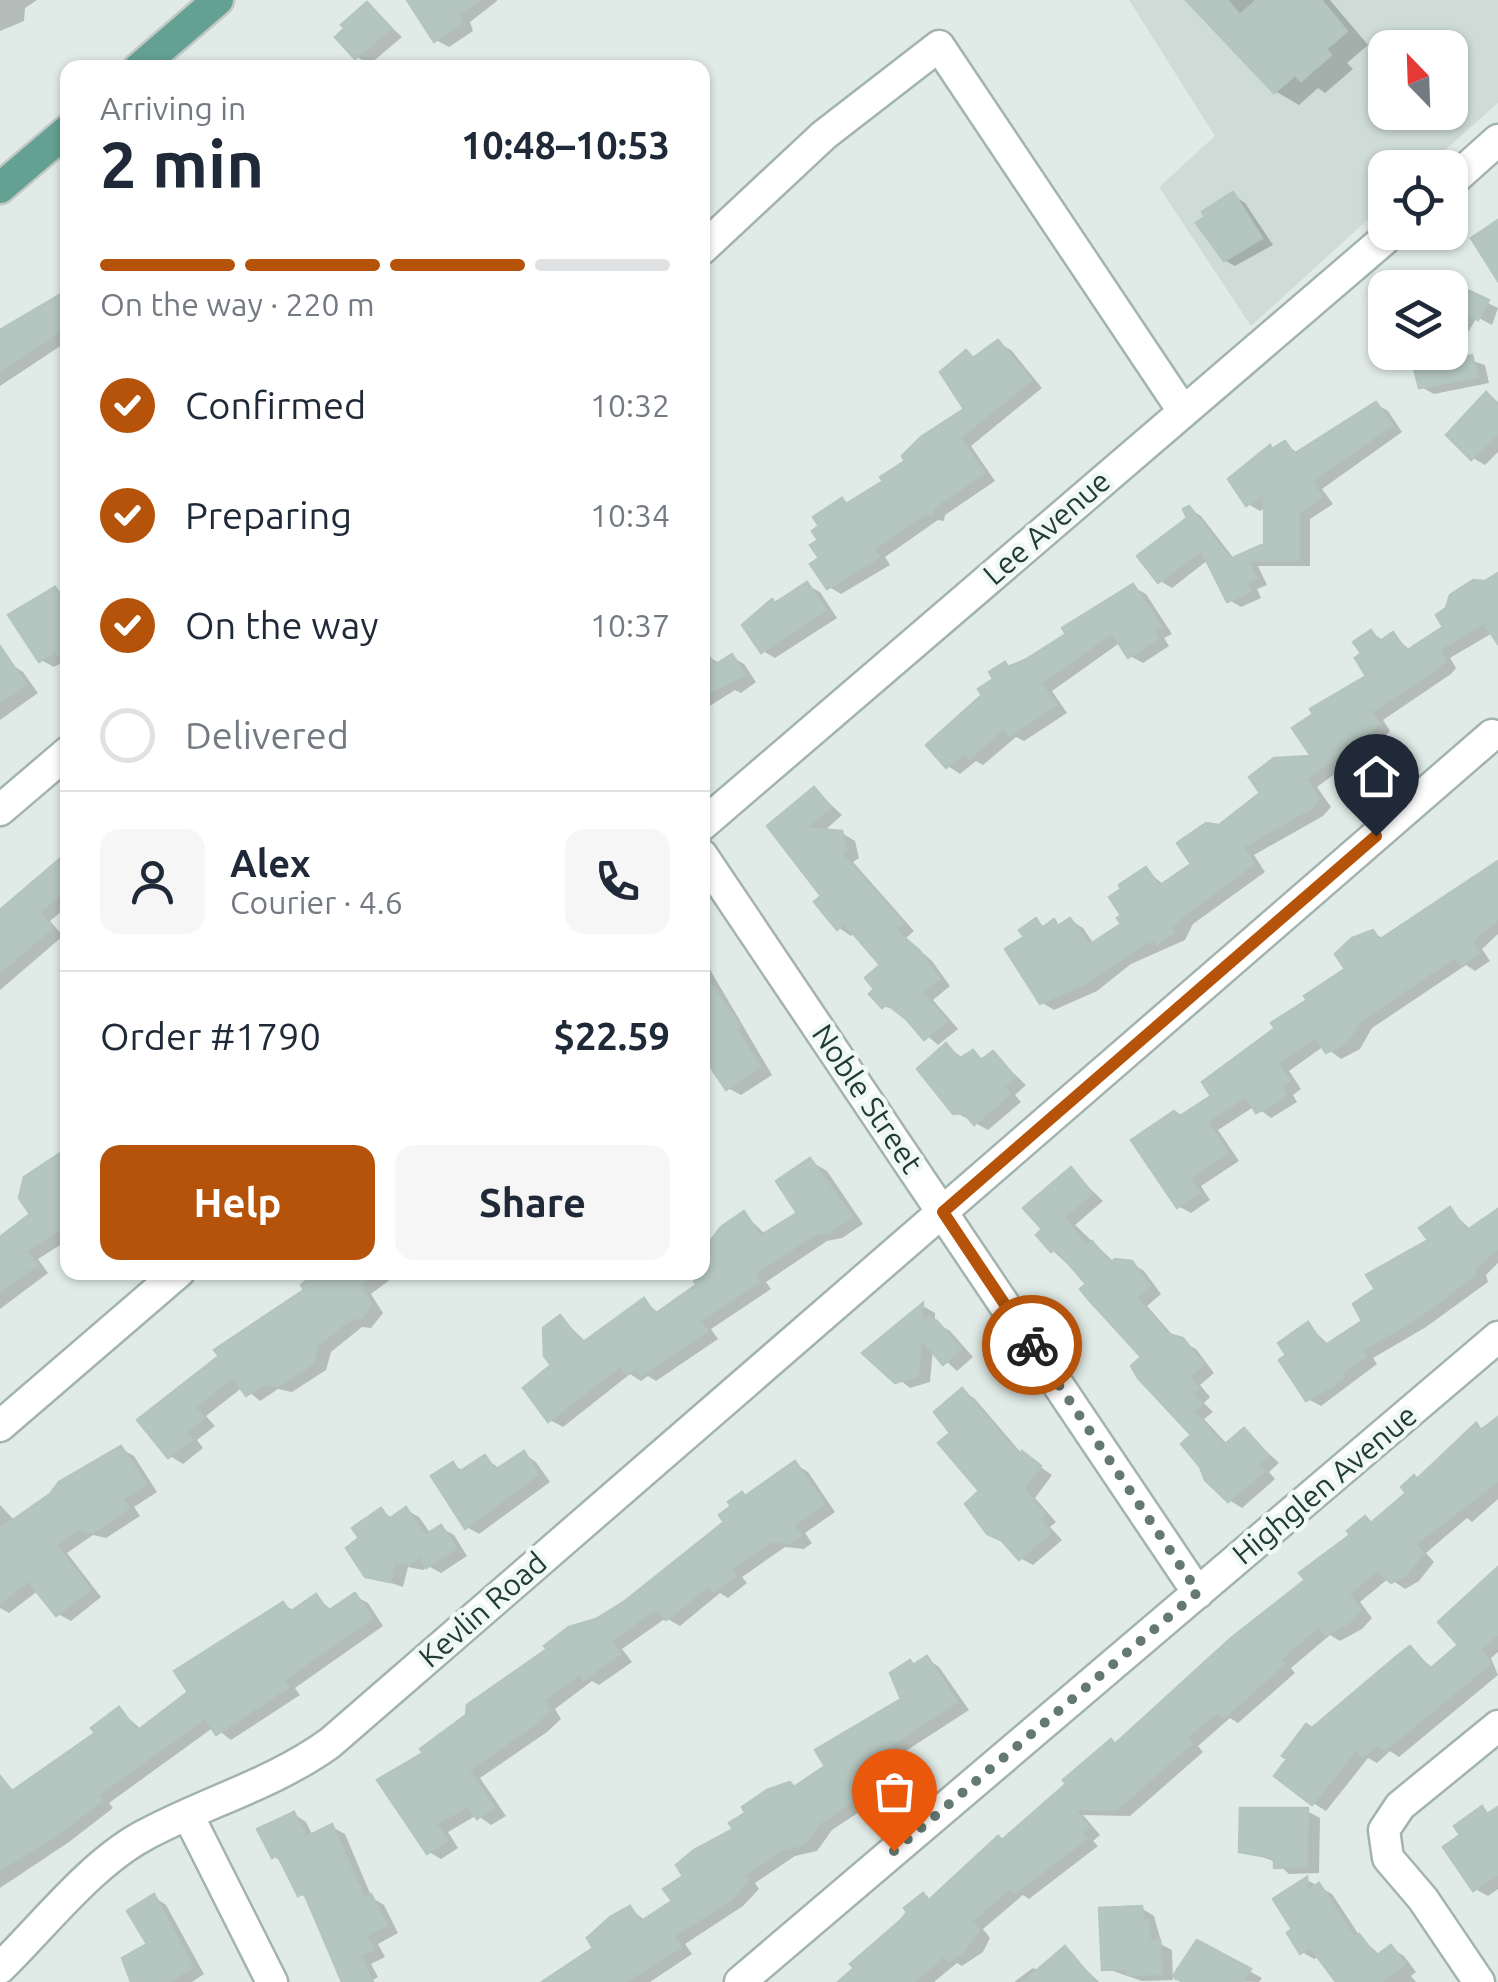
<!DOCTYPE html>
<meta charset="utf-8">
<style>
:root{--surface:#fff;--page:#f6f6f7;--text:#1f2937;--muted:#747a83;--line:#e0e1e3;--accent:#b45309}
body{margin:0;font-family:Ubuntu,sans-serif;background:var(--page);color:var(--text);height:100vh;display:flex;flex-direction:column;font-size:38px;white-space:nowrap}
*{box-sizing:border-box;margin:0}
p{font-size:32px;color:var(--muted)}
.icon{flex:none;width:55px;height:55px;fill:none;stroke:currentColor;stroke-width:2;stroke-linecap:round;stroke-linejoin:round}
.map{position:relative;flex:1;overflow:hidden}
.sheet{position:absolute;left:60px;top:60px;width:650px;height:1220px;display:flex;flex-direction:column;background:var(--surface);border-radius:20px;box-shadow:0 2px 8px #0004}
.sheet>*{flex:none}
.needle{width:65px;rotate:337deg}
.fabs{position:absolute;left:1368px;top:30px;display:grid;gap:20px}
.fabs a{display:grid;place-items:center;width:100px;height:100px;border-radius:20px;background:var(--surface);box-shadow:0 2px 8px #0004;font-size:50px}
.pin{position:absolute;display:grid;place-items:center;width:85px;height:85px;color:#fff;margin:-102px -42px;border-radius:50% 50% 50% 0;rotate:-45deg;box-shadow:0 0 10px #0007}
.pin .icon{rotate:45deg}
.courier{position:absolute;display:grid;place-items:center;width:100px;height:100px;margin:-50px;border:8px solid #b45309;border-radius:50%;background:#fff;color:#222;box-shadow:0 2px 12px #0007}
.headline em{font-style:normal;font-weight:600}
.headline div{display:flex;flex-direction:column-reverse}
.headline{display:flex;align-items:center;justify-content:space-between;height:170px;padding:0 40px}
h1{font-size:65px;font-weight:600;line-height:75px}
.bar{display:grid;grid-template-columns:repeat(4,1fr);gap:15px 10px;align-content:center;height:120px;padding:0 40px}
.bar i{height:12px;border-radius:8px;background:var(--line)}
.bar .current{background:var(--accent)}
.bar p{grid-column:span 4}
.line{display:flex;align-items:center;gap:25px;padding:0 40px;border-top:2px solid var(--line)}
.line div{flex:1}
.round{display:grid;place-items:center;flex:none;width:105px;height:105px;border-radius:20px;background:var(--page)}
ol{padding:0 40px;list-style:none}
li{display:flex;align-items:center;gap:30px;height:110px}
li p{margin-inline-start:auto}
li .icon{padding:10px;border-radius:50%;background:var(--accent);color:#fff;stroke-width:4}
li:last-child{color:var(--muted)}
li i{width:55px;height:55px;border:5px solid var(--line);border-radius:50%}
.button{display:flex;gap:20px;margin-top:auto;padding:20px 40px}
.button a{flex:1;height:115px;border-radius:20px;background:var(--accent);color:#fff;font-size:40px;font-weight:600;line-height:115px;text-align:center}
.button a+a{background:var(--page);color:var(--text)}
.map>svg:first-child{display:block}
</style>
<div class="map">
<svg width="1498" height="1982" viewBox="0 0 1498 1982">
<rect width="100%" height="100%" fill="#e0ebe7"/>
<path fill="#cedbd6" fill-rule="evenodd" d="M1129,0H1498V103L1426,167L1385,168V204L1251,326L1159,187L1215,136ZM1385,48H1450V112H1385Z"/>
<path fill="#0003" d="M0,0H37L25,8L24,21L0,31Z
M410,0H497V1L470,22L473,31L449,47L436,40Z
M1189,0H1330L1368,45L1347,63L1353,69L1325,93L1318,88L1299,105L1275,91Z
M368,5L402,37L370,64L357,57Z
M267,61L278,68H257Z
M1233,195L1245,203L1273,245L1235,266L1222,259L1199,224Z
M1436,277L1498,308L1492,325L1477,317L1467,334L1450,324V288H1430Z
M68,292V341L0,386V334Z
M1452,342L1465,350L1467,359L1485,365L1489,383L1434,394L1421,387L1450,352Z
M998,343L1011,350L1042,388L971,446L995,481L945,515L944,521L938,520L885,557L890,565L841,594L829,587L821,540L842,501L850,505L886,482L967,409V353L976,359Z
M1486,396L1498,402V452L1485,465L1473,458Z
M1376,404L1388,411L1402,432L1322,489L1333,504L1310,519V566H1258L1267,585L1257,589L1261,598L1241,607L1229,600L1208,560L1172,588L1160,581L1190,519L1189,509L1201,516L1235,560L1266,546L1267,507L1260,511L1248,504L1275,451L1285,444L1299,454Z
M1498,582V638L1494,632L1450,658L1456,668L1451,674L1383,720L1390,731L1381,740L1317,787L1331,807L1323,816L1254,855L1265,872L1193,924L1185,940L1131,964L1097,991L1054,1010L1041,1002L1027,938L1036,921L1047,928L1070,920L1083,928L1094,944L1125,925L1146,870L1165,886L1194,865L1220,828L1316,758L1370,676L1371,633L1385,641L1393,635L1411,651L1447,627Z
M807,585L820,592L837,618L775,658L763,651L759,610L772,602L777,605Z
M1133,587L1146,594L1172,634L1164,638L1169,646L1143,663L1130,656L1121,642L1052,691L1067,713L1024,741L1016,737L983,765L976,761L960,774L948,766L1005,664L1012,669L1026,662Z
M55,590L63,595L68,592V659L54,667L41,660Z
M707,656L721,664L732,657L744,664L756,682L741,693L735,690L705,709L702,659Z
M11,664L23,672L38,693L0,720V671Z
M815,790L842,815L823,832L842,833L855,841L859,858L853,862L914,931L906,938L932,961L950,986L933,1000L958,1029L938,1045L899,1011L883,1006L884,965L855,932L851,936L839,928L817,903L825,896L770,826Z
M68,852V906L50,921L63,936L0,990V913Z
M1498,861V934L1482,949L1490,961L1475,971L1466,965L1372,1028L1360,1049L1341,1059L1324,1046L1289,1071L1301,1089L1293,1095L1297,1102L1271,1118L1255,1106L1218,1130L1239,1161L1201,1186L1210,1200L1191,1213L1178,1206L1182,1118L1215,1097L1311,1001L1349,970L1372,932L1384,939Z
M702,956L772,1075L741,1095L728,1088L702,1050Z
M947,1046L964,1059L973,1053L985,1060L993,1054L1026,1085L1015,1095L1021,1102L988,1130L955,1112Z
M68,1155V1240L38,1259L48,1273L0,1309V1241L34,1215Z
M810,1161L827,1171L863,1224L842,1238L827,1241L766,1282L771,1289L711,1329L718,1339L656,1381L648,1376L641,1381L630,1374L563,1427L550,1420L561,1318L587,1343L644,1301L660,1314L700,1286L744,1214L766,1235L801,1213Z
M1071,1170L1103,1201L1075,1225L1115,1263H1131L1144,1271L1161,1294L1147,1306L1176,1339L1196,1349L1214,1373L1200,1385L1210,1397L1204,1403L1213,1412L1204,1419L1228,1445L1245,1431L1279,1463L1269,1472L1275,1479L1242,1508L1229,1500L1195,1435L1145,1357L1089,1284L1052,1250Z
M1450,1210L1471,1230L1498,1212V1263L1486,1275L1488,1282L1426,1327L1373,1358L1377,1364L1321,1406L1308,1399V1325L1330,1346L1366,1322L1379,1289L1431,1241Z
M323,1272H400L371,1294L383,1313L371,1328L362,1327L331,1352L326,1370L292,1392L278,1389L260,1401L243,1387L206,1416L215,1426L197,1440L203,1448L183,1464L170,1456L141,1420L308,1291L304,1286Z
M923,1306L935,1313V1322L950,1331L973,1357L957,1371L933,1349L930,1382L910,1388L866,1353Z
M963,1391L975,1399L1022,1454L1052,1475L1035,1498L1056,1522L1050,1527L1062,1540L1033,1565L1020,1558L982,1492Z
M1498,1420V1499L1472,1522L1467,1518L1426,1553L1434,1562L1419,1581L1405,1589L1389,1578L1360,1602L1372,1618L1362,1629L1340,1641L1330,1635L1291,1668L1295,1673L1238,1723L1230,1718L1198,1746L1203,1752L1130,1816L1083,1815L1100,1835L1093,1841L1098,1846L1029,1899L1023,1895L983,1929L990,1938L983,1952L962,1966L957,1963L934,1982H842L923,1896L931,1901L1004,1842L1308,1580L1365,1519L1373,1524L1476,1426L1484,1431Z
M121,1449L134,1456L157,1492L134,1507L140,1516L106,1538L93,1535L67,1553L101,1597L71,1621L58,1614L39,1590L9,1613L0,1608V1505L17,1523L61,1484Z
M524,1454L536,1462L550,1482L479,1534L467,1527L453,1465L464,1471L485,1458L500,1469Z
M795,1464L808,1472L835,1512L805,1533L812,1543L804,1549L785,1547L742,1577L747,1583L728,1598L720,1593L680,1626L666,1618L622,1649L632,1662L599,1685L592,1681L555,1709L561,1719L547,1732L480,1778L506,1816L491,1825L477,1815L448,1832L458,1848L441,1859L429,1852L426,1754L627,1603L727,1522L747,1498Z
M406,1510L419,1517L431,1534L441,1528L454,1535L467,1556L441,1573L428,1566L423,1570L408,1567L403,1587L367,1575L363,1539L381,1511L394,1519Z
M1498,1573V1652L1491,1658L1498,1675L1399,1757L1390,1751L1377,1763L1368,1758L1326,1811L1313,1803L1312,1731L1410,1649L1434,1669L1462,1646Z
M355,1596L368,1603L383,1626L295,1688L300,1695L231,1740L214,1727L109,1803L113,1808L69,1842L0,1888V1799L98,1733L119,1710L142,1730L191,1693L283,1605L295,1611L316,1597L333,1611Z
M927,1659L939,1667L969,1710L892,1760L901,1774L894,1789L832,1830L817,1851L795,1856L755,1883L759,1889L743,1906L685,1944L692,1954L650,1982H546L597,1948L598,1928L630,1909L646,1921L675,1902L687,1876L737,1830L828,1767L904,1700L910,1662L916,1666Z
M1482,1809L1491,1814L1498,1810V1889L1488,1896L1475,1889L1464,1835Z
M1307,1811L1320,1818L1319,1873L1289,1874L1276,1862L1242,1850Z
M294,1814L306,1822L313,1836L332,1827L345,1834L372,1898L384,1905L398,1933L378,1944L385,1957L371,1964L378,1977L369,1982H346L309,1899L300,1894L284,1863L273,1856Z
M1307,1880L1332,1894L1361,1938L1381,1956L1391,1948L1404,1956L1416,1972L1411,1976L1416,1982H1339L1320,1956L1314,1959L1302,1952L1296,1930L1276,1900Z
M154,1897L166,1905L204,1974L192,1982H137L150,1945Z
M1141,1908L1154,1916L1162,1945L1172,1950L1173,1980L1142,1981L1104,1968Z
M1198,1943L1262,1978L1259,1982L1174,1980Z
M1065,1949L1099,1982H1014L1033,1968L1040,1971Z"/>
<path fill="#b5c6c0" stroke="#b3c5be" stroke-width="2.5" d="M407,0H480L458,14L461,23L434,42Z
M1186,0H1227L1240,15L1257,0H1321L1347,31L1326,49L1331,55L1301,81L1295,75L1274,93Z
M367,2L391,28L355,59L335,37L345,28L341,25Z
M1233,192L1262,238L1224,261L1196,223L1205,217L1202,212Z
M1498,220V281L1471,238Z
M1450,282L1489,300L1478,320L1463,312L1450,335Z
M68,290V326L0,371V330Z
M998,340L1031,380L960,438L984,473L933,508L932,515L924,514L873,550L879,557L827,589L810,564L819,558L810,545L818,540L812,531L819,526L813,517L842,498L846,504L883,481L880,477L905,461L902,456L921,437L964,409L940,372L966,350L973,358Z
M1410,352H1455L1457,359L1472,355L1478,377L1419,388Z
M1486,392L1498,404V433L1471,460L1446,435Z
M1376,402L1392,425L1312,481L1322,497L1299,513V560H1248L1256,578L1246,583L1251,591L1227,602L1201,550L1158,583L1137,556L1187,518L1183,509L1189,506L1230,559L1264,544V494L1246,506L1228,479L1270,445L1272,449L1285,441L1294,454Z
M1498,573V644L1484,623L1439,650L1445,660L1438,668L1371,712L1379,723L1368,734L1306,779L1319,799L1310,809L1243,847L1254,864L1180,918L1171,928L1174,932L1157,944L1155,940L1144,944L1084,984L1040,1004L1005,949L1024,937L1019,930L1036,918L1042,928L1054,919L1058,926L1070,918L1089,945L1121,924L1117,918L1121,915L1109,897L1121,889L1119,885L1146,867L1159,886L1191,864L1177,843L1206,823L1219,825L1260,793L1249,777L1274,758L1311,756L1292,728L1313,714L1310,709L1366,676L1355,658L1361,653L1353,642L1371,630L1379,642L1393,632L1406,651L1443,627L1436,615L1446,608L1450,595L1473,580L1485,581Z
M807,582L826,610L761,653L742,625L772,599L775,603Z
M1133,584L1161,626L1153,631L1158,638L1128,658L1112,633L1041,683L1056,705L1009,736L1004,728L969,759L964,753L946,768L926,745L982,695L978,689L993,679L989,672L1005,662L1008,667L1025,660L1066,634L1062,628Z
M55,587L68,606V670L55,651L39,662L8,615Z
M0,646L26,685L0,702Z
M702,647L715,665L732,654L745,675L702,696Z
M814,787L831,807L806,828L842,831L847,850L842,854L903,923L895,930L919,950L939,978L922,992L947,1021L924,1040L906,1019L887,1004L882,1008L869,994L874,989L865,978L880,965L844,923L837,930L814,902L821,896L767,826Z
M68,852V888L39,912L52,928L0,972V910Z
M1498,861V919L1471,941L1479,953L1461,965L1455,957L1360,1021L1347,1042L1326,1053L1315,1037L1278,1063L1290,1081L1281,1087L1286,1095L1277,1102L1256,1113L1246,1096L1207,1122L1228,1153L1190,1178L1199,1192L1177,1208L1131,1140L1174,1111L1180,1116L1211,1096L1202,1082L1275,1028L1271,1023L1307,1000L1304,996L1345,969L1335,954L1352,938L1373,930L1379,940Z
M702,972L740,1026L736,1029L760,1067L726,1090L702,1054Z
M946,1043L959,1059L973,1050L981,1060L993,1051L1015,1077L1004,1087L1010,1094L974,1125L964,1113L953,1114L917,1069Z
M68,1148V1232L57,1231L26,1251L37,1265L0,1292V1237L30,1214L19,1198L24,1177Z
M810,1158L852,1217L829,1232L814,1235L754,1274L759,1282L700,1321L707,1331L675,1353L641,1375L636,1368L627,1375L620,1366L548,1422L523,1388L551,1365L544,1356L543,1328L560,1315L582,1343L644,1298L655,1314L696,1285L694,1281L702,1275V1252L721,1227L744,1211L760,1236L797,1213L776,1181Z
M1071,1167L1092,1193L1064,1217L1087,1246L1092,1241L1110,1263L1115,1259L1132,1261L1150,1286L1136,1297L1168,1334L1183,1338L1203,1364L1189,1377L1199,1389L1193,1394L1202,1404L1193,1411L1224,1445L1244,1428L1268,1455L1258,1464L1264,1471L1228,1502L1205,1480L1200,1467L1181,1444L1191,1435L1138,1378L1131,1366L1141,1357L1088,1299L1080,1289L1086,1284L1055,1248L1051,1252L1036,1235L1042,1229L1023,1208Z
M1450,1207L1466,1231L1498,1209V1248L1475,1268L1476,1274L1413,1321L1362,1350L1366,1356L1342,1373L1344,1376L1334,1385L1306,1401L1279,1360L1286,1355L1278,1343L1308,1322L1324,1346L1362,1321L1353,1304L1375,1289L1366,1275L1428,1240L1419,1228Z
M329,1272H378L360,1286L371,1304L363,1317L348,1321L318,1345L314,1363L278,1386L264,1384L246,1396L233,1377L195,1407L204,1418L186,1432L192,1440L168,1458L137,1420L219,1356L214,1350L304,1290L301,1285L315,1274L320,1279Z
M923,1303L922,1323L929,1317L937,1321L961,1349L943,1365L921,1339L918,1375L895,1383L862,1353Z
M962,1388L1019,1455L1022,1451L1041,1466L1023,1489L1045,1514L1039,1519L1051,1532L1019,1560L1001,1540L987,1534L965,1504L979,1491L938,1443L950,1433L934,1412Z
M1498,1417V1481L1415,1544L1423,1553L1406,1575L1391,1583L1377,1570L1349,1594L1361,1610L1349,1623L1325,1635L1318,1627L1279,1660L1284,1664L1224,1718L1218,1711L1187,1737L1192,1743L1116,1810L1074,1809L1089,1827L1082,1833L1087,1838L1015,1893L1010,1888L972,1921L979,1930L963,1952L948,1961L944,1956L913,1982H838L854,1968L850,1964L901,1920L907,1912L904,1908L923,1893L929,1900L998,1836L1002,1840L1066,1784L1063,1780L1111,1739L1115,1744L1230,1639L1305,1580L1299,1573L1350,1535L1347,1531L1365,1516L1371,1523L1406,1493L1401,1487L1414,1475L1417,1479L1476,1423L1481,1430Z
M121,1446L146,1484L123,1499L129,1508L92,1533L79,1529L56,1545L90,1589L56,1616L28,1581L0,1603V1529L50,1494L59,1482Z
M524,1451L538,1474L465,1529L431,1476L453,1462L459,1472L485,1455L495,1470Z
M795,1461L824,1504L794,1525L801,1535L790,1543L771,1541L731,1569L736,1575L714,1592L709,1586L666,1620L656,1609L611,1641L620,1654L584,1680L580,1674L543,1701L550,1711L534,1725L469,1770L494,1808L477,1819L468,1806L436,1824L447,1840L427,1854L377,1780L423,1753L420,1749L466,1715L467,1705L547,1649L544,1646L569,1627L596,1619L625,1601L724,1522L719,1515L731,1506L728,1502L742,1492L745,1496Z
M406,1507L425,1535L441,1525L456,1548L426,1568L421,1556L409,1564L395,1562L390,1582L365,1577L346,1548L359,1538L352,1528L381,1508L389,1519Z
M1498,1567V1634L1480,1650L1491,1663L1384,1751L1378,1744L1363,1757L1356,1750L1312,1805L1274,1776L1287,1759L1282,1756L1306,1724L1312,1728L1397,1656L1410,1646L1430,1669L1458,1645L1438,1622Z
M355,1593L372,1618L284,1680L288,1687L216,1735L205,1718L98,1795L102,1800L55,1836L0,1870V1776L12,1791L95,1733L91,1728L119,1707L137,1731L188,1692L174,1671L283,1602L290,1612L316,1594L328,1611Z
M927,1656L957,1702L880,1752L889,1765L881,1782L819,1824L804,1844L782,1850L744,1875L748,1881L730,1900L674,1936L681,1947L625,1982H542L593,1948L587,1938L610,1917L630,1906L640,1922L672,1901L663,1889L683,1876L676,1865L694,1850L733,1829L729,1823L745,1813L742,1807L767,1790L790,1782L794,1787L825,1766L815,1750L901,1699L890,1673L910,1660L913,1665Z
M1482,1806L1487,1814L1498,1807V1874L1473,1891L1443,1847L1460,1835L1454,1826Z
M1240,1808H1308L1307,1867L1274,1868V1858L1239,1852Z
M294,1812L306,1837L332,1824L364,1898L371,1894L387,1925L366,1936L373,1950L360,1956L373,1982H342L304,1893L298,1896L277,1854L272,1858L257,1829Z
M1307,1877V1891L1319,1883L1354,1937L1359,1934L1376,1956L1391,1945L1405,1964L1381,1982H1336L1310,1947L1300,1954L1287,1933L1292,1929L1273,1899Z
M154,1894L193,1967L168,1982H131L122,1958L147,1944L127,1911Z
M1142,1906L1143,1920H1149L1150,1941L1160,1940L1161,1974L1127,1975V1969L1102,1970L1099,1908Z
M1197,1940L1251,1969L1242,1982H1183L1173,1976Z
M1065,1946L1095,1982H1023Z"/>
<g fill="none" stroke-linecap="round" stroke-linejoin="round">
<defs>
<path id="minor" d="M1450,183L1498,140
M702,249L824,135L939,46L1183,411
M0,810L68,752
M702,825L1393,232
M702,855L1198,1593
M0,1426L179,1272
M188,1815L272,1982
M0,1968C43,1926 91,1864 143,1836C205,1802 272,1785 330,1743L1492,735
M740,1982L1498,1337
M1479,1982L1423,1899L1388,1858L1384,1830L1400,1806L1498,1726"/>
<path id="major" d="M139,68L218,0
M0,188L68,130"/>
</defs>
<use href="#minor" stroke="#a3b3ae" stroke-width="35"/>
<use href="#major" stroke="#c1c8c6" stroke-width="35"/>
<use href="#minor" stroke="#fff" stroke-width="30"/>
<use href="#major" stroke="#64a193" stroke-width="30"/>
</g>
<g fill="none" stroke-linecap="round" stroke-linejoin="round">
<path stroke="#647973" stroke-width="10" stroke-dasharray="0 18" d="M894,1851L1198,1592L1032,1345"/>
<path stroke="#b45309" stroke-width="12" d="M1032,1345L943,1212L1376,836"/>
</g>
<g text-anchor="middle" stroke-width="9" stroke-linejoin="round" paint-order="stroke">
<g font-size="30" fill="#213b35" stroke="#f0f8f4">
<text transform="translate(1047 528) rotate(-41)" y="10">Lee Avenue</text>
<text transform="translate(867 1099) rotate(56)" y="10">Noble Street</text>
<text transform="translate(1325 1485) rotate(-40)" y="10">Highglen Avenue</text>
<text transform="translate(483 1610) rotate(-41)" y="10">Kevlin Road</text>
</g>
</g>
</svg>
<div class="fabs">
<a><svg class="needle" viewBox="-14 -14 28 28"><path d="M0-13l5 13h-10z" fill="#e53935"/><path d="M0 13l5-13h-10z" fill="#747a83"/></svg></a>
<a><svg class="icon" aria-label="locate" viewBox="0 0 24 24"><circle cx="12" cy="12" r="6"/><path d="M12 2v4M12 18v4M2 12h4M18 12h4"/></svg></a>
<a><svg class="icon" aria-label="layers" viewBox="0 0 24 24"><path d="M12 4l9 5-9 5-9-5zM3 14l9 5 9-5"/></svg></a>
</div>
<div class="pin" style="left:894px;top:1851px;background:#ea580c"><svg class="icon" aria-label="bag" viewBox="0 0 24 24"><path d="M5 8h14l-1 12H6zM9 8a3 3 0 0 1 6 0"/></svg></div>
<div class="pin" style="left:1376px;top:836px;background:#1f2937"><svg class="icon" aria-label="home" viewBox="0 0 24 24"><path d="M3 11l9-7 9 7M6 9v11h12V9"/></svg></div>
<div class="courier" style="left:1032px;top:1345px"><svg class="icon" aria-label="bike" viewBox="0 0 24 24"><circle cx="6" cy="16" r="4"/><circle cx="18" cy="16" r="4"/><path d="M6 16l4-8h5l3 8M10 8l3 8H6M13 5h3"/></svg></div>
<section class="sheet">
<div class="headline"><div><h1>2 min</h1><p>Arriving in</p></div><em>10:48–10:53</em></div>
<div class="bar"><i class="current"></i><i class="current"></i><i class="current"></i><i></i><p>On the way · 220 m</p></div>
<ol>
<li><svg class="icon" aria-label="check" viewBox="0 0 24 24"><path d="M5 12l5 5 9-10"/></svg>Confirmed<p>10:32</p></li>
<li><svg class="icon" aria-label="check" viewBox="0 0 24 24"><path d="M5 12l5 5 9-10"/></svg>Preparing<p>10:34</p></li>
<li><svg class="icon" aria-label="check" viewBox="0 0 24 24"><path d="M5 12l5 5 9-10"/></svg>On the way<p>10:37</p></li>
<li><i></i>Delivered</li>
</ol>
<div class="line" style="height:180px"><a class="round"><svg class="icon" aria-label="person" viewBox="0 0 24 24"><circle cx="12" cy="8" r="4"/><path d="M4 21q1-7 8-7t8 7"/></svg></a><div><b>Alex</b><p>Courier · 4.6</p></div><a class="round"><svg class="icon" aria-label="phone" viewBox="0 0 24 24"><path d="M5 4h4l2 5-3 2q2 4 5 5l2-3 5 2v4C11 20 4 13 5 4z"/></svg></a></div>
<div class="line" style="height:130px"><div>Order #1790</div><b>$22.59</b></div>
<div class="button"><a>Help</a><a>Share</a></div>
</section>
</div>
